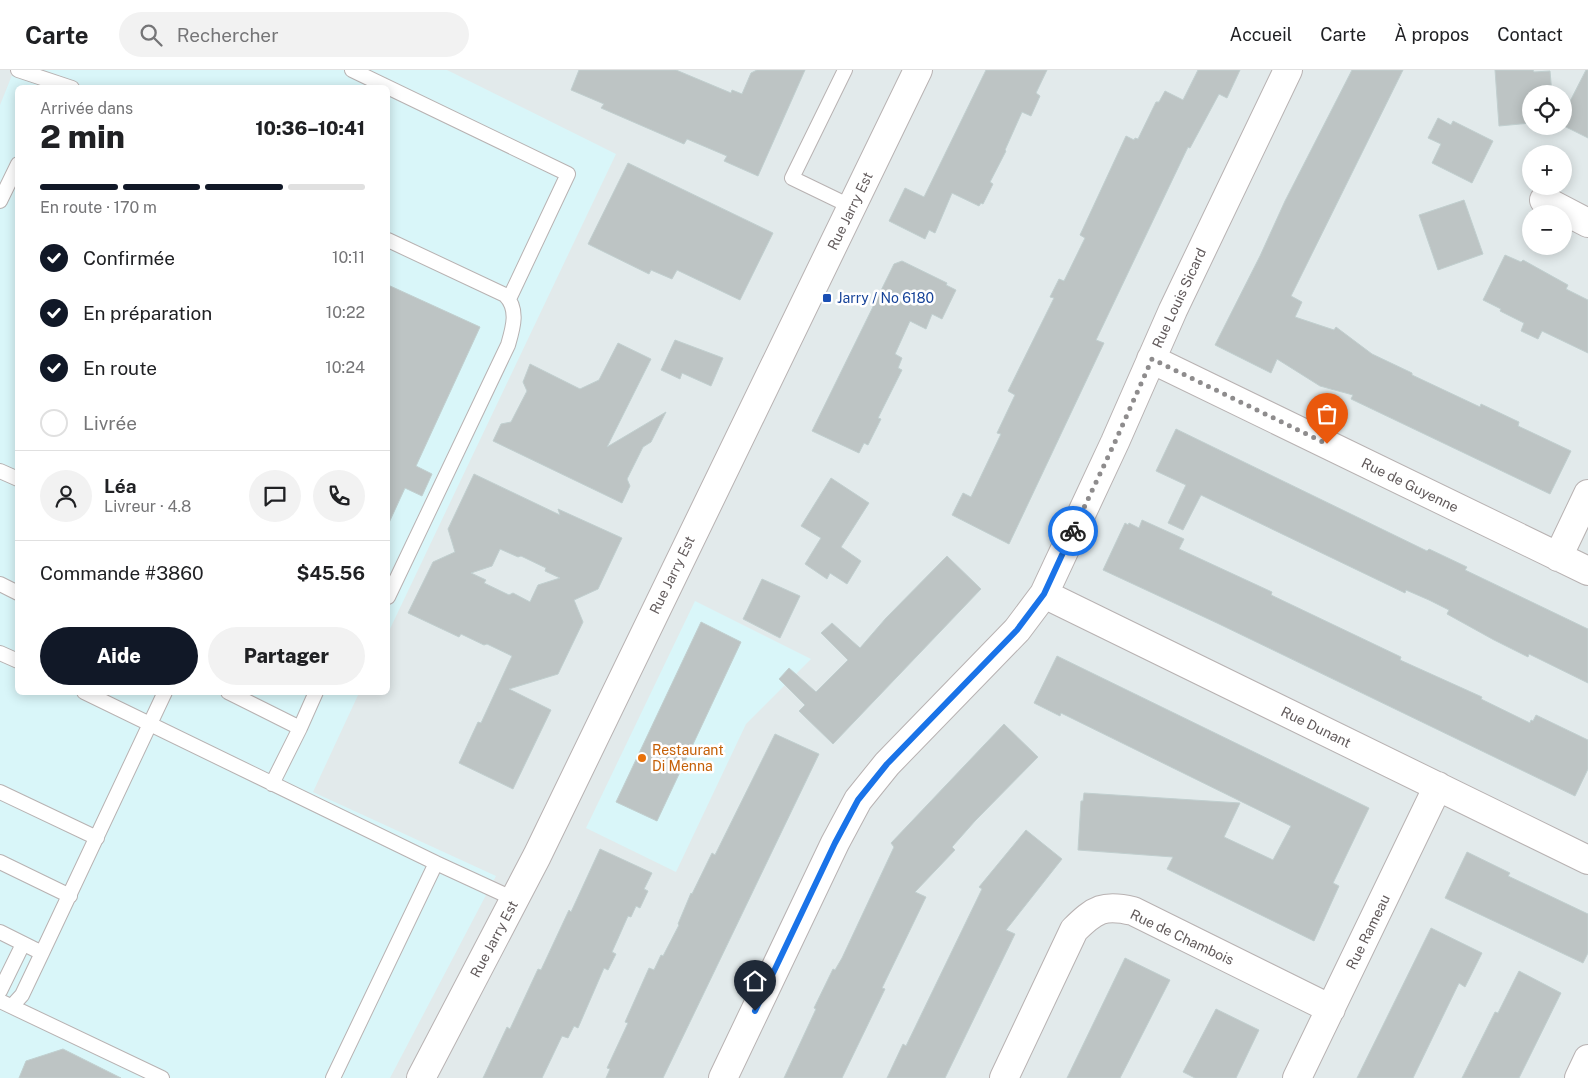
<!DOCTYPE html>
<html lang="fr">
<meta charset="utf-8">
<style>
:root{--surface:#fff;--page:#f2f2f2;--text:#202124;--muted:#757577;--line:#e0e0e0;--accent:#111827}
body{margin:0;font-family:"Public Sans",sans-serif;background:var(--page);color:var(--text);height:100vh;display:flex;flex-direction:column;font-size:19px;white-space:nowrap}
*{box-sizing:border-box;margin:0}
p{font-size:16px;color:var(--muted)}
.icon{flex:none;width:28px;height:28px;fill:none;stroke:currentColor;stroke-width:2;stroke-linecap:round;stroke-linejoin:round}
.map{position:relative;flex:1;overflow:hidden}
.panel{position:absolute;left:15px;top:15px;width:375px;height:610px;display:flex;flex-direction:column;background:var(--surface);border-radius:8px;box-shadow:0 2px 12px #0003}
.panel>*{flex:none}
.buttons{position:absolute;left:1522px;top:15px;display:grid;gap:10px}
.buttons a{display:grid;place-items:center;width:50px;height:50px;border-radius:50%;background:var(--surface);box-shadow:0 2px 12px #0003;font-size:25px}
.pin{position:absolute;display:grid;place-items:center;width:42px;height:42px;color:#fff;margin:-51px -21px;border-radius:50% 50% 50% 0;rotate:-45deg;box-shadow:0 0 5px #0007}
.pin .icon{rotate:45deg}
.courier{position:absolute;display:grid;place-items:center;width:50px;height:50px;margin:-25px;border:4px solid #1a73e8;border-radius:50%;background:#fff;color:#222;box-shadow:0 1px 6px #0007}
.overview em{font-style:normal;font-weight:800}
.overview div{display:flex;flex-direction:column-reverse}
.overview{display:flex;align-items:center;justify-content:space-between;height:85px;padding:0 25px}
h1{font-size:32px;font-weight:800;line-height:38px}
.bar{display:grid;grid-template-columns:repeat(4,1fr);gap:8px 5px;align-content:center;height:60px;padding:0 25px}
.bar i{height:6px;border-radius:4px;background:var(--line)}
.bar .current{background:var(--accent)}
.bar p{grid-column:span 4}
.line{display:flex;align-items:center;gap:12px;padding:0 25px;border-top:1px solid var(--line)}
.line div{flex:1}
.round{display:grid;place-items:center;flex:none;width:52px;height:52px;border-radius:26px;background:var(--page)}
ol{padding:0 25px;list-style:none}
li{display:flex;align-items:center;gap:15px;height:55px}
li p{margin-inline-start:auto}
li .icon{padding:5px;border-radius:50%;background:var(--accent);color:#fff;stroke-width:4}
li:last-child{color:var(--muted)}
li i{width:28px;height:28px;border:2px solid var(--line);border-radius:50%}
.primary-button{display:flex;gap:10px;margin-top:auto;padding:10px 25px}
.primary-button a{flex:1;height:58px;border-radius:30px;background:var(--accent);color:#fff;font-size:20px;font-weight:800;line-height:58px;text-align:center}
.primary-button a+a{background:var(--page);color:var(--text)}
header{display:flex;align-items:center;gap:30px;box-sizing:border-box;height:70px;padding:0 25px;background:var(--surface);border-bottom:1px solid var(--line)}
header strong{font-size:24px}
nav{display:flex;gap:28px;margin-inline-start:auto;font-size:18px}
.search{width:350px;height:45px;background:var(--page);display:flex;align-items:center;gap:12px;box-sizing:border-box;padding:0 18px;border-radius:28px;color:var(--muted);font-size:19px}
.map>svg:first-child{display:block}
</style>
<header>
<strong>Carte</strong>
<div class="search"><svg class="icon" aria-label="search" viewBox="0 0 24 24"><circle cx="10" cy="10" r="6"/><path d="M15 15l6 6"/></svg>Rechercher</div>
<nav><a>Accueil</a><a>Carte</a><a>À propos</a><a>Contact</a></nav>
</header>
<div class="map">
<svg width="1588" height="1008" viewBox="0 0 1588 1008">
<rect width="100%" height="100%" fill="#e2eaeb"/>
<path fill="#d9f6f9" d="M14,0H447L616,84L388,563V18H18V622L359,623L313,722L496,806L390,1008H0V35Z
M695,531L811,589L746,654L676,802L586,758Z"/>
<path fill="#bdc4c4" stroke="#c1cfcf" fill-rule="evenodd" d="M579,0H676L731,23L732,20L742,24L751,3L757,0H805L758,106L724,91L727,86L687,69L684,74L601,38L604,34L571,20Z
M986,0H1047L1036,23L1040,26L1031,46L1022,42L1005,80L1006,81L990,112L993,114L983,134L981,133L979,136L952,123L935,163L929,160L925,169L889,151L905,118L924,127Z
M1198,0H1240L1227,28L1219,24L1190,78L1188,77L1096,270L1104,273L1009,474L952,445L963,423L971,427L1001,364L997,363L1015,325L1008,321L1054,228L1050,227L1059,209L1064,211L1085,168L1080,165L1126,66L1134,70L1135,68L1138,69L1156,32H1159L1165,21L1183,30Z
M1352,0H1403L1291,226L1302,232L1295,247L1334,260L1336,257L1372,284L1412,303V305L1480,337L1481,334L1519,352L1518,356L1571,381L1550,424L1351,329L1353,325L1320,316L1277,289L1271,303L1215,275L1260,186L1285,131Z
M1495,0H1533L1534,2L1550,1L1552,24H1531V53L1499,56Z
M1586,0H1588V68L1564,56V43Z
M1438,48L1451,55L1453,51L1493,71L1472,113L1432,93L1441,74L1428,68Z
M628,93L773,163L740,230L677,200L672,209L651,200L649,204L588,174Z
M1464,130L1483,184L1438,200L1419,145Z
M1505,185L1521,192L1523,190L1568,215L1566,219L1588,230V283L1542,261L1538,269L1521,261L1524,253L1500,241L1501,239L1483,230Z
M902,191L947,213L946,215L956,220L942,249L932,244L926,259L910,251L895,284L902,288L898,298L902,300L878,348L881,349L868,375L864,373L859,383L812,361L894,194Z
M388,215L480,257L416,396L432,404L422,426L405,418L388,455Z
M675,270L723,288L711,316L682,303L680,309L661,300Z
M618,273L651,289L607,377L666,342L651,372L643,377L627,409L630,416L622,433L493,371L501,354L511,352L527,321L523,312L530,294L580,319L599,310Z
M1176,359L1427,481L1429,479L1467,497L1465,500L1588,559V613L1529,584L1528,587L1494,570L1447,544L1449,540L1429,530L1406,520L1405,523L1201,425L1183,460L1168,453L1186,415L1156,401Z
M474,404L560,445L558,439L622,468L598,519L574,530L583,552L558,604L509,619L551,640L513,719L459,693L478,652L481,653L512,586L487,574L484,575L461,564L459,567L408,543L433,492L455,482L448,459ZM500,479L518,487L521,486L546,498L545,501L560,508L538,515L530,532L513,523L509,525L484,513L486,510L471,503L492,496Z
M831,408L869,433L841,477L861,491L847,514L830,503L827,509L805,494L821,468L801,456Z
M1142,450L1184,469L1179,479L1272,522L1271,525L1401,587L1400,590L1482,627L1481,629L1530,653L1531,650L1533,651L1536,645L1588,670V699L1575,726L1217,553L1103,500L1125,453L1128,455L1129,453L1139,458Z
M947,486L981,519L833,674L799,641L805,635L779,609L789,598L816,622L848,590L821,563L832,553L860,578L886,548Z
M762,509L800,526L780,568L743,549Z
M701,552L741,572L657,751L616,732Z
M1057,586L1369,738L1333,813L1339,816L1314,871L1167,799L1173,787L1078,780L1081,731H1083L1084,723L1240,733L1224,767L1273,790L1291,756L1061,643L1060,646L1034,633Z
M1004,654L1038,687L975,751L952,777L955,780L915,822L926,827L882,918L885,919L842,1008H784L816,939L814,938L833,899L835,900L842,888L894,777L891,773Z
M775,664L819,684L663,1008H606L610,999L607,998L628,953L625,952L649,898L654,900L661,885L663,886L679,855L678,854L691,823L692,824L712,783L715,785Z
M1026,760L1062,789L1006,860L1015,864L945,1008H887L903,974L906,976L982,819L979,817Z
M600,779L652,803L644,819L648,821L640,838L636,836L631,847L628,846L612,882L616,884L608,900L604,898L578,958L574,956L568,968L562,966L542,1008H483L507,957L510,959L538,899L541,900L569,840L571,842Z
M1467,782L1510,803L1508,806L1588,844V883L1583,893L1445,828Z
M1431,858L1482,883L1465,917L1459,913L1413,1008H1357Z
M1125,888L1170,910L1120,1008H1067Z
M1519,901L1561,923L1519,1008H1462L1495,942L1498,943Z
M1216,939L1259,960L1236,1008H1195L1183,1002Z
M63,979L121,1008H19L26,991Z"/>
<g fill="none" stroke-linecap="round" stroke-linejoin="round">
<defs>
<path id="service" d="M18,0L72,18
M352,0L568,104L509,229
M845,0L792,108L852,137
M0,131L18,94
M388,170L505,225C519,239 513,258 508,275L388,527
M0,401L18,409
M0,514L18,523
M0,583L18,591
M84,622L436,793
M228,622L300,658L272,714
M300,658L316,622
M0,722L97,768
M0,792L70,826
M0,862L42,883L165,622
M0,921L23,874
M0,931L162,1008
M12,936L22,925L42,883
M333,1008L436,793L514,829"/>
<path id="minor" d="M1544,130L1588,153
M1151,289L1588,501
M1558,487L1588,424
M1044,524L1588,790
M723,1008L835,773L858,730L887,694L1017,560L1044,524L1115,372L1173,240L1288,0
M1004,1008L1074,860C1095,839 1104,834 1133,841L1331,939
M1297,1008L1438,716
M1579,1008L1588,989"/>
<path id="tertiary" d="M421,1008L537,786L918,0"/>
</defs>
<use href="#service" stroke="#b8b2b2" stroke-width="16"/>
<use href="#minor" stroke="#b8b2b2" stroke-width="30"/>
<use href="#tertiary" stroke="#b8b2b2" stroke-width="30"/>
<use href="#service" stroke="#fff" stroke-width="14"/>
<use href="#minor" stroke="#fff" stroke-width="28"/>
<use href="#tertiary" stroke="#fff" stroke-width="28"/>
</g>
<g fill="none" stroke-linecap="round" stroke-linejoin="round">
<path stroke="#8e8c8d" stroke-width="5" stroke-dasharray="0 9" d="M1073,461L1115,372L1152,289L1327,374"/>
<path stroke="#1a73e8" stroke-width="6" d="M755,941L835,773L858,730L887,694L1017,560L1044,524L1073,461"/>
</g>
<rect fill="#1a4fb4" stroke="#fff" stroke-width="2" x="822" y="223" width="10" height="10" rx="2.5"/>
<circle fill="#e8710a" stroke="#fff" stroke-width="2" cx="642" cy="688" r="5"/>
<g text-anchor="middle" stroke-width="5" stroke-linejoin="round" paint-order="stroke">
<g font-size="14" fill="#615a5b" stroke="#fff">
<text transform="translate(850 141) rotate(-64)" y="5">Rue Jarry Est</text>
<text transform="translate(1179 228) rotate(-65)" y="5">Rue Louis Sicard</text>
<text transform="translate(1410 415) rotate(26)" y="5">Rue de Guyenne</text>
<text transform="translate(672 505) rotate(-64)" y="5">Rue Jarry Est</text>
<text transform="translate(1316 657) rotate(26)" y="5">Rue Dunant</text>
<text transform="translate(1368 862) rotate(-64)" y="5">Rue Rameau</text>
<text transform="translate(1182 867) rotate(25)" y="5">Rue de Chambois</text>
<text transform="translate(494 869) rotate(-62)" y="5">Rue Jarry Est</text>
</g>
<g font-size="14" fill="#164399" stroke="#fff" text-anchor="start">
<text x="837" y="233">Jarry / No 6180</text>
</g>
<g font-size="14" fill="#c56008" stroke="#fff" text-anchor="start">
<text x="652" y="685">Restaurant<tspan x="652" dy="16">Di Menna</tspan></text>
</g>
</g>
</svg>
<div class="buttons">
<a><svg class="icon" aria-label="locate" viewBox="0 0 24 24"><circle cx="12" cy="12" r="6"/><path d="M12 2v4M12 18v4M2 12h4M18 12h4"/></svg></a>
<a>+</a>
<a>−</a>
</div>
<div class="pin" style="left:1327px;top:374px;background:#ea580c"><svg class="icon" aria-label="bag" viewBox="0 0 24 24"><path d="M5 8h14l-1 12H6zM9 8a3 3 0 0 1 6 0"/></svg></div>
<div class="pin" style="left:755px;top:941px;background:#1f2937"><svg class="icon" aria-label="home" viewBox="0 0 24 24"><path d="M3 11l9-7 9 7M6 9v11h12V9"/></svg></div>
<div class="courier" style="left:1073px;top:461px"><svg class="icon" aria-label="bike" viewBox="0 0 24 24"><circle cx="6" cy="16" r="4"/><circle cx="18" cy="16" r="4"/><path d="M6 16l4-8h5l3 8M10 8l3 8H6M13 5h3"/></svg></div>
<section class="panel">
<div class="overview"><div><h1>2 min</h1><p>Arrivée dans</p></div><em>10:36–10:41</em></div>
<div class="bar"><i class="current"></i><i class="current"></i><i class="current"></i><i></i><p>En route · 170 m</p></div>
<ol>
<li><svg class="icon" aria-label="check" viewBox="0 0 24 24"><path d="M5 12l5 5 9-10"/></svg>Confirmée<p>10:11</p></li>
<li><svg class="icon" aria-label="check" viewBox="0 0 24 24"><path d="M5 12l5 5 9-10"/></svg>En préparation<p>10:22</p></li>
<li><svg class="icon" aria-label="check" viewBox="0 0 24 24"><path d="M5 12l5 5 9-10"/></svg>En route<p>10:24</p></li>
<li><i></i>Livrée</li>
</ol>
<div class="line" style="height:90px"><a class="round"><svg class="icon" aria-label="person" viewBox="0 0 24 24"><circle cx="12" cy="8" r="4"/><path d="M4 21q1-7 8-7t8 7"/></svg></a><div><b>Léa</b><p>Livreur · 4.8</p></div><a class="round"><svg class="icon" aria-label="chat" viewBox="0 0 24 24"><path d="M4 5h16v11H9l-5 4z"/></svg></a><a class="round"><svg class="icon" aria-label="phone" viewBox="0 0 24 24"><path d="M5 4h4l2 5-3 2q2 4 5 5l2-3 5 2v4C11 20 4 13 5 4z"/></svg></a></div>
<div class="line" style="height:65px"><div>Commande #3860</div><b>$45.56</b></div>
<div class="primary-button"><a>Aide</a><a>Partager</a></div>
</section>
</div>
